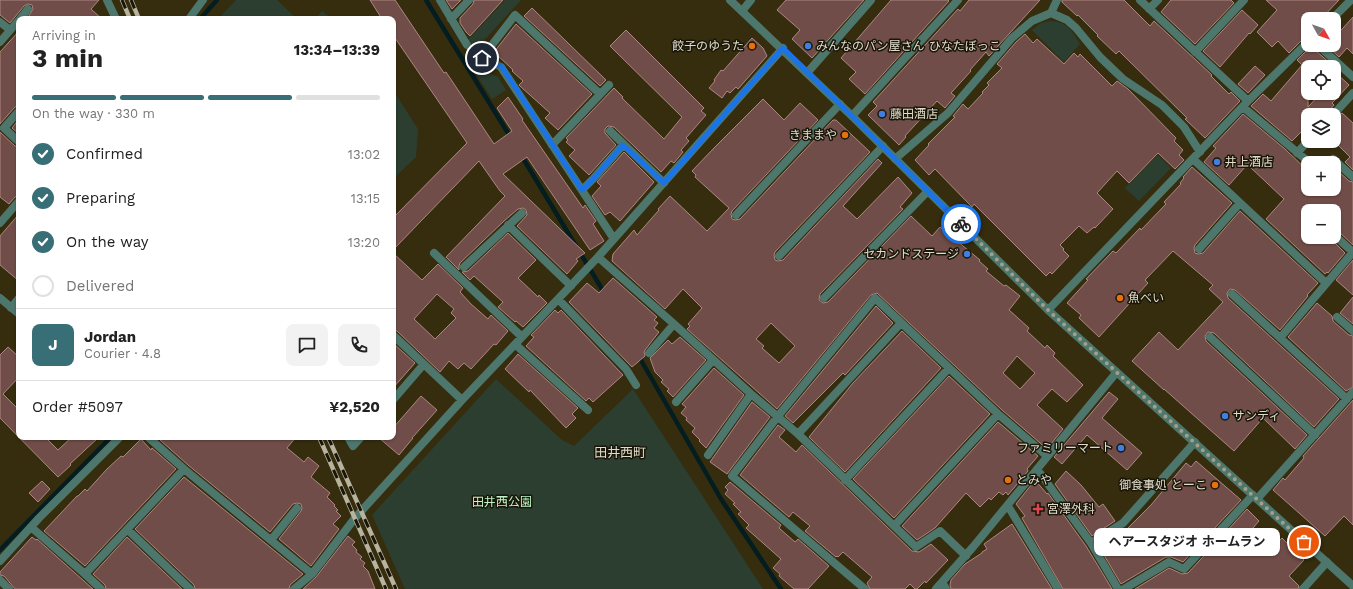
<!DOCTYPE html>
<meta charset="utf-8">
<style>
:root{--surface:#fff;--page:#f2f2f2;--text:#222;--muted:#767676;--line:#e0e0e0;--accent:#386e75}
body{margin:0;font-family:"Work Sans","Noto Sans JP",sans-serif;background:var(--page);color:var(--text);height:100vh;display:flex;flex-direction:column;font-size:15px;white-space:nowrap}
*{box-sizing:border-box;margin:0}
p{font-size:13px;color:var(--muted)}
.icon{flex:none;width:22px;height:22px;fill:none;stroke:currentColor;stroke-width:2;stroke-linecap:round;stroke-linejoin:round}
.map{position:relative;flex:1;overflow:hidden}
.side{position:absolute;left:16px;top:16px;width:380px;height:424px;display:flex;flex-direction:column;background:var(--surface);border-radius:8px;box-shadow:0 1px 3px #0004}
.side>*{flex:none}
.needle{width:26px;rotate:130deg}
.controls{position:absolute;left:1301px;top:12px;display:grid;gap:8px}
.controls a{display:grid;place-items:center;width:40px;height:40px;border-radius:8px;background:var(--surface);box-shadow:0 1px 3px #0004;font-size:20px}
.pin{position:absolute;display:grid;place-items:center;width:34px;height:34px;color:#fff;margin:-17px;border:2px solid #fff;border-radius:50%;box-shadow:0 1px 4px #0007}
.courier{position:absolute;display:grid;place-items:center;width:40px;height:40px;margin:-20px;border:3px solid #1a73e8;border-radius:50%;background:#fff;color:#222;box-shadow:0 1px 5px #0007}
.bubble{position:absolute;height:28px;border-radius:8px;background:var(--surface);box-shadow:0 1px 3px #0004;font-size:13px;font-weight:700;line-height:28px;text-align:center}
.summary em{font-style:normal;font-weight:700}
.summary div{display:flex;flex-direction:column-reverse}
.summary{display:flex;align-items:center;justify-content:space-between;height:68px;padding:0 16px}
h1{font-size:26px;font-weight:700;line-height:30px}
.bar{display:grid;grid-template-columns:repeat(4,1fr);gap:6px 4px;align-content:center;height:48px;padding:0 16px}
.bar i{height:5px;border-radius:3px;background:var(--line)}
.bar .on{background:var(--accent)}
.bar p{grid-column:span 4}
.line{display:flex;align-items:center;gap:10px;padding:0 16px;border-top:1px solid var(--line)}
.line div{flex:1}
.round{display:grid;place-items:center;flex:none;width:42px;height:42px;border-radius:8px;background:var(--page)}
ol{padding:0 16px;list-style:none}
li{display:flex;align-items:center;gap:12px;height:44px}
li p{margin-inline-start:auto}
li .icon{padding:4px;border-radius:50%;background:var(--accent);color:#fff;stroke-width:4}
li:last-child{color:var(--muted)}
li i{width:22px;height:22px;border:2px solid var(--line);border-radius:50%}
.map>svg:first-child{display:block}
</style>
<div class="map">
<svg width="1353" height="589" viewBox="0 0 1353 589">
<rect width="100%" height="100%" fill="#352d0e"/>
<path fill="#2c3e2f" d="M236,0H277L297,19H218Z
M505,0H521L476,49L467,41Z
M322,11L332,19H315Z
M1050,21C1068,22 1071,30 1080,44L1064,62L1032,30L1041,23Z
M471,66L498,77L506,90L492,99Z
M393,90L418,129L416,157L393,179Z
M1158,155L1171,168L1139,201L1125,188Z
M496,379L562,440L574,446L633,389L763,589H405L372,515Z"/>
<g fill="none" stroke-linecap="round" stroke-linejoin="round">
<path stroke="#041d20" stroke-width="4.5" d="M426,0L511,138
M200,19L217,0
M521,155L605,294
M638,355L721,499L781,589
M0,550L111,437"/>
</g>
<path fill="#704d48" stroke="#ae8781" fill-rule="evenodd" d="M0,0H99L91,9L102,19H27L33,9L32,5L28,4L24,6L10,23L0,15Z
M370,0H395L444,73L446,72L494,144L512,131L497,108L508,97L523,119L522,120L583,208L585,205L596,221L593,224L604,241L590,250L527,157L503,174L585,253L576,259L578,261L567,274L517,226L527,215L526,210L523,208L518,209L504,221L460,263L459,266V270L446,257L505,196L500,191L479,161L393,250V218L467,143L393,35V19H382Z
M446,0H461L452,9Z
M474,0H503L470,36L466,32L460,23V18L473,4Z
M786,0H864L812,58L792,39L800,30L777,10Z
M891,0H948L949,1L865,94L849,79L856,72L841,58Z
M969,0H1040L989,56L986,52L970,70L971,71L951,93L955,96L945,108L937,101L905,136L906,137L899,145L868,115L877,106L873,102L958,9L960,11Z
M1062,0H1124L1150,26L1154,21L1212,75L1211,76L1229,94L1231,92L1240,101L1205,138L1185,119L1187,118L1119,51L1116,54L1097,36L1098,35L1078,15L1077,16L1062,2Z
M1171,0H1231L1234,3L1195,44L1161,12Z
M1266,0H1339L1321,19H1308V37L1304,38L1289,53L1278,41L1272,47L1257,32L1277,10Z
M532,8L606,80L600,86L524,16Z
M1242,10L1258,25L1250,34L1249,33L1220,67L1203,51Z
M1353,17V54L1347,48L1339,57L1326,45H1334V38Z
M516,24L592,94L558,130L545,118L550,113L521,87L519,85L523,81L512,71L513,70L494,52Z
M626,30L704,108L701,111L706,115L686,138L689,141L681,150L683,152L674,163L671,161L661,172L614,127L608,126L605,129V133L616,145L589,175L569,156L575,150L566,142L568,140L566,138L614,88L623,97L622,98L664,139L682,117L610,46Z
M19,31V106L15,107L0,124V52Z
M1025,34L1033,43L1037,39L1064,64L1074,53L1078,57L1080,54L1112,86L1117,81L1128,89L1176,138L1174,141L1183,150L1179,155L1184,160L1175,169L1158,153L1129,183L1117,171L1097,193L1113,209L1095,228L1094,227L1087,233L1079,226L1060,245L1064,249L1063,250L1069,256L1052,274L1050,272L1046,276L974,204L972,207L935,169L929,175L915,160L929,145L928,144L955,117L953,116L963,104L968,109L983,93L982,92L989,85L987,83L1002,68L997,64L1016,42Z
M752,38L763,48L767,56L738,89L736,87L730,93L727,91L722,98L709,88L715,81L714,80L721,70L723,71Z
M1312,45L1314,49L1332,65L1330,67H1308V107L1321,93H1334V71L1349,85L1332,103L1334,105L1329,111L1328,115H1308V125L1292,141L1251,106L1263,94L1271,101L1302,65L1297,60Z
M1255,66L1265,75L1248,93L1238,84Z
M763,99L784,120L800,103L818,120L732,211L731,214L732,219L735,220L740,219L833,120H836L870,152L775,252L774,255L775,260L778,261L783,260L878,159L882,163L843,206L857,219L898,177L912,193L900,207L903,209L820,294L819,300L823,303L828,302L911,216L932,236L940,227L980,260L979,261L988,269L986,271L1004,286L1006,285L1020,296L1009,310L1029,328L1027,331L1045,348L1047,345L1055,353L1053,356L1083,385L1067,402L1052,389L1037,405L1063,429L1047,449L1002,410L877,293L871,295L777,409L687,329L690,326L688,324L702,308L683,289L665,309L612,261L613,254L634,230L637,235L659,210L658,209L670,196L707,231L729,208L695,177L696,175L692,171L714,148ZM771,323L795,346L779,363L762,348L764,346L756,339ZM1017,356L1035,373L1020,389L1003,373Z
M1342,113L1353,123V170L1345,162L1350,157L1334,141V120Z
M1243,114L1285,149L1308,171V189H1334V172L1337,170L1349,181L1353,182V245L1338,231L1334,230V226L1337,223L1334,220V211H1308V237H1329L1345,253L1328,273L1327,272L1325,274L1266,219L1284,199L1250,167L1246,166L1229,185L1204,162L1216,148L1213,146Z
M19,119V134L12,128Z
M0,132L15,146L19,147V196L15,197L9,204L0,197Z
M624,152L654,182L620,221L610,212L605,215L592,196L601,186L597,182Z
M1192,167L1232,203L1195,245L1194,248L1195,253L1198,254L1203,253L1240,211L1318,283L1307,295L1308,296L1280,330L1235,290L1230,289L1227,293L1228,298L1339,399L1314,427L1214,333L1208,332L1205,336L1206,341L1307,435L1295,449L1263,418L1234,451L1164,389V390L1132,361L1159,332L1178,350L1223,302L1209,289L1213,285L1173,251L1145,280L1148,283L1099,337L1079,318L1081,315L1067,303L1088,280L1086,279L1113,251L1116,253L1140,228L1141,230L1166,204L1164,202L1181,184L1180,183L1184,178L1183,177Z
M19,214V281L0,265V236Z
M508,233L536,260L518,278L538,297L539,295L547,303L523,327L516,321L515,322L498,307L503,302L474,276L470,280L462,272L468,271Z
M393,253L422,280L438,264L463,288L460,292L471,304L488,319L491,315L508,331L496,345L494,344L471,369L464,363L458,369L449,361L440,372L397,331L393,330ZM437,294L454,309L451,313L456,318L435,339L414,319Z
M1353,260V295L1336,280Z
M613,278L657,317L654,320L658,323L654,328L659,332L645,350L644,352L645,356L632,367L569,302L587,283L599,293Z
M1353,297V324L1340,313Z
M1317,303L1332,316L1333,321L1349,335L1353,336V387L1346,391L1288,337Z
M876,306L893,323L845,375L843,373L793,423L785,416Z
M555,310L558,313L561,310L623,375L593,402L589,398L586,401L526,346L534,337L531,335Z
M902,331L941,368L845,472L809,437L853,383Z
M680,337L706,360L673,397L667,391L669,389L661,382L663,380L655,372L650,358L668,340L672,344Z
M393,343L415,363L393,388Z
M8,347L19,357V377L3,394L19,410V437H45L58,450L72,437H99L70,464L71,465L58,477L0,418V355Z
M518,354L578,408L572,414L576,418L566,428L530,390L529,392L505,369Z
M714,368L744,395L706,448L699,441L700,440L692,432L695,428L686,420L687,418L681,413L686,407L682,404Z
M949,376L990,414L894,518L853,479Z
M1109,392L1118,399L1102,418L1142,453L1127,470L1087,435L1062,464L1054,457Z
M421,396L437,410L412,438H413L399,455L378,437H393V428Z
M1353,400V525L1344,516L1325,536L1273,490L1283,478L1285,480L1304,458L1303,456Z
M752,402L770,417L727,474L710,462Z
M998,422L1038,456L1027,469L1028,471L1008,495L1006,492L1003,495L999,492L991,500L989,498L980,507L966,493L935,528L917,540L902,526Z
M778,425L785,430L779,437L796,452L802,445L912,551L919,552L931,544L948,560L926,583L925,581L917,589H915L910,584L905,589H870L867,583L872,577L843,552L838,557L837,556L836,557L805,531L810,526L793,512L789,517L740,475Z
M162,437H296L287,448L304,462L308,457L319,466L311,477L330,493L327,497L335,505L334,506L338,510L336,511L341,516L333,524L339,529L311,566L279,539L301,511L302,508L301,504L297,503L293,504L270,532L188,465L160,440Z
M141,439L151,450L152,448L176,469L85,566L44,531L77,496H78L85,489L87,491L107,469L121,456L123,457Z
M1196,461L1241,500L1183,562L1171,557H1166L1121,584L1098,545L1121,531L1123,533L1151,505L1186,463L1191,467Z
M1066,471L1081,485L1099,507L1103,504L1115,521L1092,536L1055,484Z
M184,477L303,574L290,585L289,589H195L194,585L135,529Z
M1035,480L1047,494L1048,493L1086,546L1112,589H1063L1022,518L1025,516L1016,504Z
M42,481L50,489L38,502L29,493Z
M730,482L781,525L779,528L795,542L798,539L829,566L808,589H794L779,576L780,574L773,568L781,559L746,528L749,525L738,514L741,512L733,504L735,503L725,494L728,490L725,487Z
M1247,509L1259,521L1247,535L1264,552L1272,543L1275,545L1282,538L1304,560L1289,576L1299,586L1298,589H1135L1169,568L1182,574L1188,573Z
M1012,524L1052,589H951L950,585L951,580L965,564L982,553V552L987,549L984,544Z
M348,536L355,542L352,545L357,550L356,552L362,557L360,559L365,563L363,566L368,571L375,589H303L316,577Z
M32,537L36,540L37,539L93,589H15L4,576L0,575V572Z
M127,537L182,589H106L105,585L93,574Z"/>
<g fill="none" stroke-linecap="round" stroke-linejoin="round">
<path stroke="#4d776c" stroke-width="8" d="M107,0L116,19
M440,0L467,45
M1140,0L1248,101
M1149,9L1158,0
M742,11L751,0
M1051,13L1067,20L1076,28L1100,57L1123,79L1162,105L1184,127L1200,152
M20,19L28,9
M189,19L203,0
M451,19L469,0
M1332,19L1351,0
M0,22L10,30
M0,42L19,20
M1318,45L1353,77
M1195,52L1244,0
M807,73L871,0
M600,94L515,15L482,58L501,67L614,239
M1243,107L1310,163
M19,111L4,128L19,142
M1333,115L1353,93
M852,116L958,0
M610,131L664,183
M552,145L609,85
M1297,153L1308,141
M895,159L948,113L1012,38L1032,21L1051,13L1057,0
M1193,159L1326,283
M1330,163L1333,159L1353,177
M582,190L594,178L623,145
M736,215L840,104
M0,223L19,201
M508,225L571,286
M1199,249L1240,203
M434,253L522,337
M779,256L883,146
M598,257L674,324L751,394L798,434L916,547L940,531L966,556
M464,267L522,213
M1232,294L1347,399
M0,298L19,314
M824,298L928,191
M558,299L626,369L636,385
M11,308L19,298
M1048,310L1248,101L1308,42
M1337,317L1353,331
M393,335L462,400
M1210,337L1315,435
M1280,338L1353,252L1334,235
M516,345L588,410
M649,353L674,324
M393,400L424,364
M676,402L713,360
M798,434L901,323
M148,437L184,469L312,574L294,589
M348,437L353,446L361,437
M708,455L751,394
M1037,469L1091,543L1123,523L1195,442
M845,480L949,368
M1257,499L1353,392
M1008,506L1058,589
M894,526L998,414
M31,527L85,574L184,469
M128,530L190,589
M271,540L297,508
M1091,543L1118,589
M0,561L39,518L120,437
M85,574L101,589
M312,574L355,518L462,400L598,257L783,48
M0,580L9,589
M942,582L946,589
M865,589L732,476L778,416L875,298L998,414L1047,456
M936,589L973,547L1116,373
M1124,589L1169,562L1184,569L1253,495
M1303,589L1327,562"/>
<path stroke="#4d776c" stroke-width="8" d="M730,0L852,116L1048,310L1353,586"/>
<defs>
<path id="rail" d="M122,0L130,19
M131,0L139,19
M319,437L386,589
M328,437L396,589"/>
</defs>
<use href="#rail" stroke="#b8b39e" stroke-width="4.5"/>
<use href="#rail" stroke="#191609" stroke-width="3" stroke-dasharray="9" stroke-linecap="butt"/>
</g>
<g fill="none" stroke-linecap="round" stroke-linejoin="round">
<path stroke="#a49f88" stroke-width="4" stroke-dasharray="0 7.2" d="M961,224L1048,310L1304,542"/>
<path stroke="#1a73e8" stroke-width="5" d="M482,58L502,67L582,190L594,178L623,145L664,183L783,48L961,224"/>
</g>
<g fill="#e8710a" stroke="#191609" stroke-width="1.5">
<circle cx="752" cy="46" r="4"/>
<circle cx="845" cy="135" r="4"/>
<circle cx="1120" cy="298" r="4"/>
<circle cx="1008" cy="480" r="4"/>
<circle cx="1215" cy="485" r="4"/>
</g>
<g fill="#3f7fe0" stroke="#191609" stroke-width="1.5">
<circle cx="808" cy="46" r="4"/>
<circle cx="882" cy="114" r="4"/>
<circle cx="1217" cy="162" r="4"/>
<circle cx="967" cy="254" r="4"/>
<circle cx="1225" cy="416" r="4"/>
<circle cx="1121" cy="448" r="4"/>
</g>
<path fill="#e0444e" stroke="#191609" stroke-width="1.5" d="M1036 503h4v4h4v4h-4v4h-4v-4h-4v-4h4z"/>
<g text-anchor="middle" stroke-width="3" stroke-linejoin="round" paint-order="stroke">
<g font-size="12" fill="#e0dcca" stroke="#191609" text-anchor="start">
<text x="744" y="50" text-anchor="end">餃子のゆうた</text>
<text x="816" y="50">みんなのパン屋さん ひなたぼっこ</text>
<text x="890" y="118">藤田酒店</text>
<text x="837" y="139" text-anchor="end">きままや</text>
<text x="1225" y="166">井上酒店</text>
<text x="959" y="258" text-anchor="end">セカンドステージ</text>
<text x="1128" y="302">魚べい</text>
<text x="1233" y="420">サンディ</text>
<text x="1113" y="452" text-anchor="end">ファミリーマート</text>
<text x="1016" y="484">とみや</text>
<text x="1207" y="489" text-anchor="end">御食事処 とーこ</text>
<text x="1047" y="513">宮澤外科</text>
</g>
<g font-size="12" fill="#bef4c7" stroke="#191609">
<text x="502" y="506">田井西公園</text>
</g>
<g font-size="13" fill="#e0dcca" stroke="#191609">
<text x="620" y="457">田井西町</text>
</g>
</g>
</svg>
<div class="controls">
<a><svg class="needle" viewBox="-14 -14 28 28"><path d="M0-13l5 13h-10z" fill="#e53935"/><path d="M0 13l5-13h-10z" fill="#767676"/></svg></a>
<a><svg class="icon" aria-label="locate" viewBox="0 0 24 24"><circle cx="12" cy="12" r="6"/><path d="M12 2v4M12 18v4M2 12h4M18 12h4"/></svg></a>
<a><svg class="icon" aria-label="layers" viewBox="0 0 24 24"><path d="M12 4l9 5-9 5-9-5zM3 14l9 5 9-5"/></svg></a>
<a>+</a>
<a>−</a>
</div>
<div class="pin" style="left:1304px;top:542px;background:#ea580c"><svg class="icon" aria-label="bag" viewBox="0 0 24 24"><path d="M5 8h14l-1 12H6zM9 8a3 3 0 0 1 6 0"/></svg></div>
<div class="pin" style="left:482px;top:58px;background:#1f2937"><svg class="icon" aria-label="home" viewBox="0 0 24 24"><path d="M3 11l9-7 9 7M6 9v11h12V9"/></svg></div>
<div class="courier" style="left:961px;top:224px"><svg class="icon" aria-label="bike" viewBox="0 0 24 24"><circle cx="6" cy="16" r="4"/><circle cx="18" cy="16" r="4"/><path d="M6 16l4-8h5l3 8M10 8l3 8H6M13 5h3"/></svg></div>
<div class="bubble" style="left:1094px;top:528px;width:186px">ヘアースタジオ ホームラン</div>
<section class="side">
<div class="summary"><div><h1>3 min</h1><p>Arriving in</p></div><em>13:34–13:39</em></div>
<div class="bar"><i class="on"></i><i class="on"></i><i class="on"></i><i></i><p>On the way · 330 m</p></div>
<ol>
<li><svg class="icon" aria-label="check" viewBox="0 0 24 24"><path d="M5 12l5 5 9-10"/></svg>Confirmed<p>13:02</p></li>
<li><svg class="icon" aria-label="check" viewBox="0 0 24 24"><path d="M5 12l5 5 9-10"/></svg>Preparing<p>13:15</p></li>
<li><svg class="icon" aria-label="check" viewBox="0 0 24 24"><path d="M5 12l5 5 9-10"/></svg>On the way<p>13:20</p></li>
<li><i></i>Delivered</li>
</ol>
<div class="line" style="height:72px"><b class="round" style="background:var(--accent);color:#fff">J</b><div><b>Jordan</b><p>Courier · 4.8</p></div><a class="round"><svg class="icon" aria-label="chat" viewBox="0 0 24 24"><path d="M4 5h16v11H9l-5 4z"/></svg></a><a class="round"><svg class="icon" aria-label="phone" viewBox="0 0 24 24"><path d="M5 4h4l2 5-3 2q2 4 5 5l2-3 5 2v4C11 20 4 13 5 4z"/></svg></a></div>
<div class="line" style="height:52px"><div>Order #5097</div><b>¥2,520</b></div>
</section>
</div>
